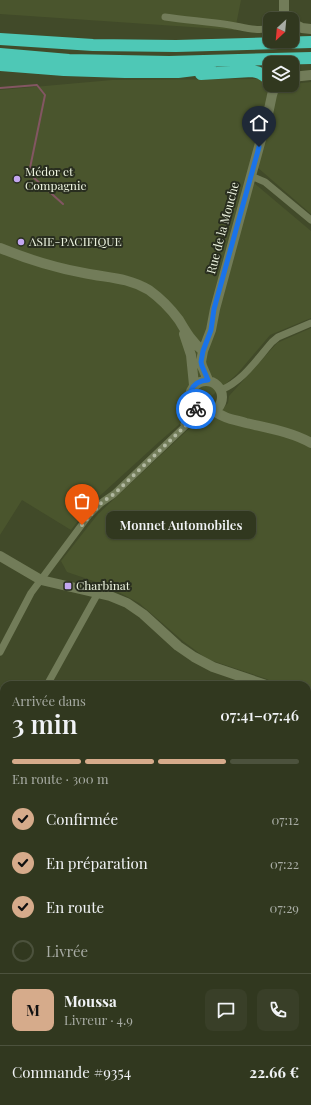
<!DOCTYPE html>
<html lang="fr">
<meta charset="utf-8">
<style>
:root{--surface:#31381f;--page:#393f28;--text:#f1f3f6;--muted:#a8aca4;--line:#4c523d;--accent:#d6ab8b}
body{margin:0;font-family:"Playfair Display",serif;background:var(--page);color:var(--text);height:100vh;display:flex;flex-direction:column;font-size:15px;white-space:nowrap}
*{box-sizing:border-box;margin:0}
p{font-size:13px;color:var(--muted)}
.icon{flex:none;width:22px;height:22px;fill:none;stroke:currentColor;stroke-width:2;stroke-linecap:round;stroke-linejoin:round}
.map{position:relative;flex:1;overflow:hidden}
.details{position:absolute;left:0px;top:681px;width:311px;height:424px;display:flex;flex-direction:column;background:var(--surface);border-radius:12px 12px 0 0;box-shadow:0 1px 3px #0004,0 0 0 1px var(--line)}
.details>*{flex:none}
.needle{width:26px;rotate:206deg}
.buttons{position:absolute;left:263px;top:12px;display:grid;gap:8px}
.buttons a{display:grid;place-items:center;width:36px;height:36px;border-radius:8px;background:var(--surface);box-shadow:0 1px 3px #0004,0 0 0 1px var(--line);font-size:20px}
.pin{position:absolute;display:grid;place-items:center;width:34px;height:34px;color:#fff;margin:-41px -17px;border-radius:50% 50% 50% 0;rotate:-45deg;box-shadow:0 0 4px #0007}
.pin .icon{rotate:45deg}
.courier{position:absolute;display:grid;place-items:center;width:40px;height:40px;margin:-20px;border:3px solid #1a73e8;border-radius:50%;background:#fff;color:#222;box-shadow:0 1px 5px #0007}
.bubble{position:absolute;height:28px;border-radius:8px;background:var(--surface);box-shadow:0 1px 3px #0004,0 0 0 1px var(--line);font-size:13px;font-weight:600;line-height:28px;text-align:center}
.summary em{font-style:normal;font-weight:600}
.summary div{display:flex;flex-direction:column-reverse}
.summary{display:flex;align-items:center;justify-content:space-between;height:68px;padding:0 12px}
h1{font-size:26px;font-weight:600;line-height:30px}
.bar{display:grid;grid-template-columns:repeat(4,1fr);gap:6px 4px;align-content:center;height:48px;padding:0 12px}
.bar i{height:5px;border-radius:3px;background:var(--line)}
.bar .active{background:var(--accent)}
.bar p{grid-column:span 4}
.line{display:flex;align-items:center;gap:10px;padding:0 12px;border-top:1px solid var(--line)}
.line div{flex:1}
.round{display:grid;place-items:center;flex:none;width:42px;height:42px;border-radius:8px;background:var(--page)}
ol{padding:0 12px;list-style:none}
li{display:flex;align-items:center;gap:12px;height:44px}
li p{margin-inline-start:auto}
li .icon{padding:4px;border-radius:50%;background:var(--accent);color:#111;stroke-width:4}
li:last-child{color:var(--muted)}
li i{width:22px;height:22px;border:2px solid var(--line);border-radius:50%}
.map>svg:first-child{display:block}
</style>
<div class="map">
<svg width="311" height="1105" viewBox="0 0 311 1105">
<rect width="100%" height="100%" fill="#414a29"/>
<path fill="#4a552d" d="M0,0H241L235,30L0,14Z
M261,79L268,84L265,112L247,177L311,231V318L270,335L237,374L160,441L92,503L71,530L22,500L0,535V90L112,80Z
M311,82V214L257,167L277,92L285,85Z
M311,328V701L307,698V685H281L264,678L207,659L183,641L139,603L105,585L67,572L61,561L98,514L194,424L211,421L228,403L229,396L277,343Z"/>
<path fill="#975b1d" d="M307,846L309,848L311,846V908L307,903Z"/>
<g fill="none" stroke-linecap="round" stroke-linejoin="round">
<path stroke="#835662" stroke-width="2" d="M0,88L37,85L45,95L30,168L33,177L63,204"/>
<path stroke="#727c59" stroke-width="7" d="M165,17C187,20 209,22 230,25C243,27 257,32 270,28
M251,176L265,182L311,220
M221,390C243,381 257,359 272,342L278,337L311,323
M184,424L189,413L192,404
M0,652L31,593L89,515L101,503L114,494L200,412
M47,685L98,593
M0,692L4,693
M307,750H311
M307,821L311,818
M0,854L4,861
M307,944L311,949
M0,957L4,933
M307,969L311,966
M0,1035H4
M307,1037L311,1038
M235,1101L237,1105
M64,1105L65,1101
M124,1105L125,1101"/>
<path stroke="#727c59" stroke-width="10" d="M284,0V13L287,19
M292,23L302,28L311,29
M292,77L311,75
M0,248C27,259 56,268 84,273C108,278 127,277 149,290C160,298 171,309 179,320C186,332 192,342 203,351
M184,334L191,355L194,385
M208,380L202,366L201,362L203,351L211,330L215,309L251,176L268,114L272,95L275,85
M190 397a16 16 0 1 1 32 0a16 16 0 1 1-32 0Z
M214,411C226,419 232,419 246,423C267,428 292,432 311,443
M0,556L41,580L110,596L127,603L143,614L178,646L194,657L213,667L266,685
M307,705L311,707"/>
<path stroke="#4ec8b6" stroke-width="12" d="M0,39L93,45L176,46L311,42
M0,54L69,60L169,62L311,58
M0,65L64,70L125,72H178L210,68
M201,74L252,71C260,72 265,75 270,81"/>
</g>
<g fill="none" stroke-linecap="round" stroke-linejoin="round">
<path stroke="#b1b8a0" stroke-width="4" stroke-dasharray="0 7.2" d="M82,525L101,503L114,494L200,412L196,409"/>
<path stroke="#1a73e8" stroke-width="5" d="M196,409C184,397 191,381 208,380L202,366L201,362L203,351L211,330L214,309L259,147"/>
</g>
<g fill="#c4a7f1" stroke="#292e1f" stroke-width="1.5">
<circle cx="17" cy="179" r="4"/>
<circle cx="21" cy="242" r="4"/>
<rect x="64" y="582" width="8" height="8" rx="2"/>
</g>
<g text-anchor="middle" stroke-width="4" stroke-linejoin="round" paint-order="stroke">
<g font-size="12" fill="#edf4e0" stroke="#292e1f" text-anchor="start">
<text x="25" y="176">Médor et<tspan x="25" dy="14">Compagnie</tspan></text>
<text x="29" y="246">ASIE-PACIFIQUE</text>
<text x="76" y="590">Charbinat</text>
</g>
<g font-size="12" fill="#edf4e0" stroke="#292e1f">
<text transform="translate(223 228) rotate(-75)" y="4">Rue de la Mouche</text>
</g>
</g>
</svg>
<div class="buttons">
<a><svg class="needle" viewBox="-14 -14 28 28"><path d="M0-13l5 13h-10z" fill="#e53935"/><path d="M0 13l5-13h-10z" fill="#a8aca4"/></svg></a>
<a><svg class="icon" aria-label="layers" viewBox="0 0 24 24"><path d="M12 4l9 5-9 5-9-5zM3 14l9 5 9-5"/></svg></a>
</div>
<div class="pin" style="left:82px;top:525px;background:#ea580c"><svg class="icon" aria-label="bag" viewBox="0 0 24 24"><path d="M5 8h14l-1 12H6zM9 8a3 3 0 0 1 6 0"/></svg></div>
<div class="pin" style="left:259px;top:147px;background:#1f2937"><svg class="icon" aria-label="home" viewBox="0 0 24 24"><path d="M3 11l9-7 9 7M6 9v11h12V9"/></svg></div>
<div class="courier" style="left:196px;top:409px"><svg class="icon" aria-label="bike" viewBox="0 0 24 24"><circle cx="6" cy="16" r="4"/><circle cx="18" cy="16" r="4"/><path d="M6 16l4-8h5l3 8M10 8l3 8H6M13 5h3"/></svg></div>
<div class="bubble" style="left:106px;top:511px;width:150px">Monnet Automobiles</div>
<section class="details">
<div class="summary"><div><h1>3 min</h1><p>Arrivée dans</p></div><em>07:41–07:46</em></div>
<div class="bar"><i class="active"></i><i class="active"></i><i class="active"></i><i></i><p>En route · 300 m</p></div>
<ol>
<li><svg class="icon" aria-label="check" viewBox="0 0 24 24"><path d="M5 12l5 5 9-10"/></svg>Confirmée<p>07:12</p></li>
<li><svg class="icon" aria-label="check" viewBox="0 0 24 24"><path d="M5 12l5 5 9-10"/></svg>En préparation<p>07:22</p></li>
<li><svg class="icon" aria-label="check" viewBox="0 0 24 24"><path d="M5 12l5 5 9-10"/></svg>En route<p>07:29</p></li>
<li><i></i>Livrée</li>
</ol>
<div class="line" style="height:72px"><b class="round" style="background:var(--accent);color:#111">M</b><div><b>Moussa</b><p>Livreur · 4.9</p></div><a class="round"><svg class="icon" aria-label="chat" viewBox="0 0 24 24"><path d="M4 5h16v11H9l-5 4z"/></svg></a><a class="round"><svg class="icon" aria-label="phone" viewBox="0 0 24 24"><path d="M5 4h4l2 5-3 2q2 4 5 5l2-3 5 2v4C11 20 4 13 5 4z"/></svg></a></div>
<div class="line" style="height:52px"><div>Commande #9354</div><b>22.66 €</b></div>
</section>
</div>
